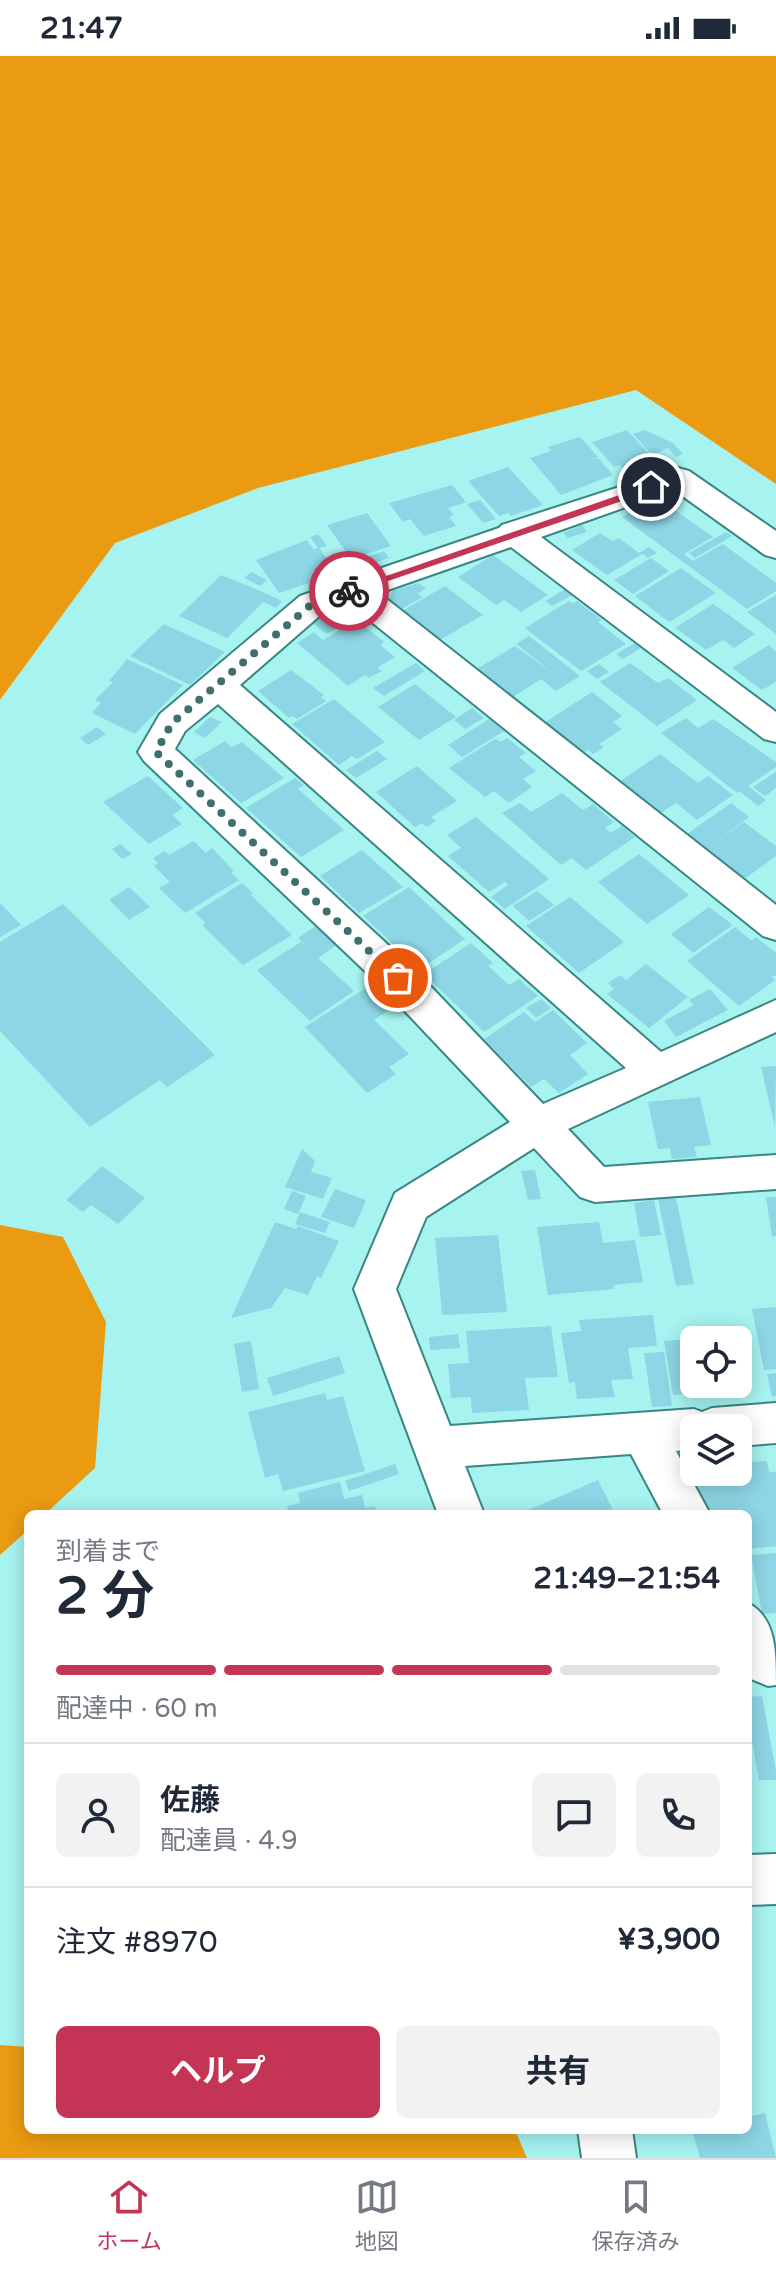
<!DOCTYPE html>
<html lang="ja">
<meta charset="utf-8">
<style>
:root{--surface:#fff;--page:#f2f2f3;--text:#1f2937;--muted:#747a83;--line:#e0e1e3;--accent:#c43455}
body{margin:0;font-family:"Varela Round","Noto Sans JP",sans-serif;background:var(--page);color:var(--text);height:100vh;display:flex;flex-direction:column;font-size:30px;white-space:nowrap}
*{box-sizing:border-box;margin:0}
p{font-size:26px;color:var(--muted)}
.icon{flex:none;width:44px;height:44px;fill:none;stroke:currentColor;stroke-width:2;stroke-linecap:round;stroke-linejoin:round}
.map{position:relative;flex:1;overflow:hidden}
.details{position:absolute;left:24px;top:1454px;width:728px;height:624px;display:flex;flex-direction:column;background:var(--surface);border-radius:12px;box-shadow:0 4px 20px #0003}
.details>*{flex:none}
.buttons{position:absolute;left:680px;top:1270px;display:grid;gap:16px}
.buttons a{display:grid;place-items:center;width:72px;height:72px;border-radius:12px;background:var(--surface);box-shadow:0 4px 20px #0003;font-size:40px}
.pin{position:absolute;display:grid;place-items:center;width:68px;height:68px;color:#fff;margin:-34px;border:4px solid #fff;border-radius:50%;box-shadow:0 2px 8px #0007}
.courier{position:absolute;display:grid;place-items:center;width:80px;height:80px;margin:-40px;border:6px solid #c43455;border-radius:50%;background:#fff;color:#222;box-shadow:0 2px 10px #0007}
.overview em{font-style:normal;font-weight:700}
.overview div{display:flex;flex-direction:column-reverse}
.overview{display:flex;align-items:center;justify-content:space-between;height:136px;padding:0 32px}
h1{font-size:52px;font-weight:700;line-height:60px}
.bar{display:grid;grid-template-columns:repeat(4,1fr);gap:12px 8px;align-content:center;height:96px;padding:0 32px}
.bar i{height:10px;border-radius:6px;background:var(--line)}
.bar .selected{background:var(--accent)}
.bar p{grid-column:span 4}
.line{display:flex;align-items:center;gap:20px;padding:0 32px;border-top:2px solid var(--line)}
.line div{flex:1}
.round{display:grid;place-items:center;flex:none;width:84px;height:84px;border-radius:12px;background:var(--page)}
.action{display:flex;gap:16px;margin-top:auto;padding:16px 32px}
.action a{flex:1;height:92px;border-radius:12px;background:var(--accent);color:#fff;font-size:32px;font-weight:700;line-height:92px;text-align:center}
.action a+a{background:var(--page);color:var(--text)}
.status{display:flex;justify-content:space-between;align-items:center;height:56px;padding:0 40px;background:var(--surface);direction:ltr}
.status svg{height:22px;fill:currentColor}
.tab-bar{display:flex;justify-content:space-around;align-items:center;height:112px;border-top:2px solid var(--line);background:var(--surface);font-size:22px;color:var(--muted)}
.tab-bar a{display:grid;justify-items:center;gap:4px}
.tab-bar .selected{color:var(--accent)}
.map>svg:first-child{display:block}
</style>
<div class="status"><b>21:47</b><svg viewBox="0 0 49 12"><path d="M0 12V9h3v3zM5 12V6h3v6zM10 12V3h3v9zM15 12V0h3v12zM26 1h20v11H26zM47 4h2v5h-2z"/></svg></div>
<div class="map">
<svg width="776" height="2102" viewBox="0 0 776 2102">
<rect width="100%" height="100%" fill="#a7f3f0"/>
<path fill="#ea9b12" d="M0,0H776V428L636,334L258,432L115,487L0,644Z
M0,1169L63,1181L106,1266L95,1412L45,1458H28V1474L0,1499Z
M0,1989L28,1991V2074H515L527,2102H0Z"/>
<path fill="#8dd6e5" d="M627,374L651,400L625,414L620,409L614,411L592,386Z
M645,374L673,387L683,398L676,401L668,392L652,399L633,378Z
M580,381L598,401L590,404L598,402L613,419L561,439L530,402L551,395L548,391Z
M508,411L543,449L511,460L508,457L499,460L468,425Z
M452,429L466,446L448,452L454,459L449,461L456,470L424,480L410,463L403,466L389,447Z
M653,443L669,455L672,452L713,481L684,498L693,505L723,488L776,527V535L747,553L622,461Z
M480,444L496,463L483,467L467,448Z
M367,457L391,490L351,503L327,469Z
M582,469L587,476L568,482L563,477Z
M726,476L732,480L695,502L689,497Z
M600,477L612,485L619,482L639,497L649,491L657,497L648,502L642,498L607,519L572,494Z
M318,478L327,490L319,492L330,507L323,510L330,520L279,537L256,504L307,484L313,493L318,492L310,481Z
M384,495L389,502L361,511L356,505Z
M493,499L548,539L521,556L504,544L496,549L458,521Z
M651,502L669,515L633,538L614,524Z
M681,512L716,537L669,566L635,540Z
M251,516L267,524L260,530L244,522Z
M221,519L251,531L282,545L276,552L263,546L227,582L179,560Z
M418,527L426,532L418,538L423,541L400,554L390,546L392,535Z
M445,530L483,559L440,584L402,555Z
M564,534L572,539L552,550L545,545Z
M776,539V578L747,556Z
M569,545L573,547L577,545L602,564L598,566L626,588L581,615L525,572Z
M713,548L729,559L755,578L734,592L723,584L706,594L675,572Z
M333,555L347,566L327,578L313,567Z
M357,564L384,586L380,589L395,601L377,612L382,615L369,622L365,619L348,630L297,587L314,576L323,584Z
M164,568L225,596L190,629L130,600Z
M529,580L580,620L556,635L541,623L511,642L475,614L515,590L553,617L516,588Z
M635,587L641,592L623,603L616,598Z
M769,589L776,595V626L762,634L732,612Z
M127,603L183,629L135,678L92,657L101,647L95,644L113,626L109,625Z
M416,607L425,615L384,640L373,632Z
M630,607L658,627L668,622L697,644L657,670L600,626Z
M599,608L609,616L597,623L587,615Z
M291,614L324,639L321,641L326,645L297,663L293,660L289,662L258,635Z
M415,628L456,661L419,684L378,651Z
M592,636L622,660L613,666L622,673L599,688L604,691L593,698L588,694L583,697L544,667Z
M334,643L385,686L357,703L352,700L339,709L292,668Z
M472,652L484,662L465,673L454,664Z
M210,661L222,666L205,682L194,676Z
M686,662L698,672L713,663L776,706V711L748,730L766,744L758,750L739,735L737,737L661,677Z
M489,663L504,675L462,701L448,689Z
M97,671L106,678L88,689L80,682Z
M507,682L526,697L519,701L536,715L523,723L532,731L509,747L494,735L485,741L449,712L495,683L501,686Z
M225,685L232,691L242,686L284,722L241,747L193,704Z
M377,695L387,703L356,722L346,714Z
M660,698L698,727L708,720L733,739L697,764L676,747L659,758L619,726Z
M417,710L457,745L431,761L436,765L427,771L422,767L415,771L376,736Z
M776,716V732L765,740L753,731Z
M148,720L183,752L172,759L182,768L149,788L103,746Z
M295,722L304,729L298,733L344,774L301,801L246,752Z
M562,737L583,754L593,748L614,766L605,772L611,777L622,770L635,781L586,814L572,802L561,809L502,757L520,747L531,756Z
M731,747L749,761L713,788L744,766L776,790V800L743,824L687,778Z
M476,761L549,823L505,853L491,841L508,829L505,826L489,836L448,800L461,792L447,779Z
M194,785L206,797L212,792L234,815L231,816L239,824L185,857L159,832L170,826L154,810L158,807L153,802L165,795L169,799Z
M120,788L132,798L122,803L112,793Z
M362,794L403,831L359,857L320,820Z
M639,798L689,839L647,868L598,826Z
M242,827L253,837L239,847L251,839L292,879L243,909L202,869L206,867L195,857Z
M129,831L150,851L129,864L109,844Z
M409,831L465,883L420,913L363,860Z
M537,835L554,849L529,865L513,850Z
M570,841L624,886L579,917L526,870Z
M0,847L21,869L0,881Z
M63,848L215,999L167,1031L160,1024L90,1071L0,975V886Z
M709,851L733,869L693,897L671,878Z
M317,869L338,888L318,902L354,935L310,965L257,914L301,886L309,893L298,882Z
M735,871L752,885L756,881L776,897V919L772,921L775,924L739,950L687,905Z
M471,887L493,907L488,910L509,929L519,923L538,940L484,976L424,918Z
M646,908L688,941L649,972L607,938L614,933L608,927L620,919L626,924Z
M375,926L398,948L374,964L409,998L389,1011L396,1018L367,1037L305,971Z
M710,933L728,954L676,981L664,965L694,949L689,944Z
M541,943L551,952L536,962L526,952Z
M553,954L587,987L570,999L588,1018L559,1037L544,1023L531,1031L484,983L524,956L535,966Z
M773,1010H776L775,1071L761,1011Z
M700,1041L711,1089L694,1091L697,1101L672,1103L670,1092L658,1093L648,1046Z
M302,1093L315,1105L311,1116L332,1122L323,1143L285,1131Z
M102,1110L145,1142L118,1168L91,1149L83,1156L66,1144Z
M535,1114L541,1143L528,1144L521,1115Z
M335,1133L366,1144L354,1172L321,1161Z
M292,1135L306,1140L298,1158L284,1153Z
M766,1141H776V1180L772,1181Z
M676,1142L694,1228L676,1230L658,1143Z
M654,1144L661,1179L640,1181L634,1147Z
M300,1156L330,1166L325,1177L295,1168Z
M275,1166L296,1173L298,1170L339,1185L321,1222L317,1220L308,1239L285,1232L271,1252L231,1262Z
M599,1166L603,1187L635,1184L643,1226L613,1229L614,1233L548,1239L537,1171Z
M498,1179L507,1256L442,1259L435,1182Z
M776,1251V1313L764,1314L752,1253Z
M653,1259L657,1290L628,1292L633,1323L611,1324L615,1341L577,1343L575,1326L569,1327L561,1277L581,1275L579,1264Z
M551,1270L558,1321L525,1322L529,1354L472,1357L471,1341L451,1342L448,1308L469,1307L466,1275Z
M729,1271L732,1281L737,1280V1284H705L703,1272Z
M458,1278L460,1292L430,1294L429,1281Z
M694,1283V1328H738L739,1295L747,1333L673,1339L664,1285Z
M251,1285L259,1333L242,1336L234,1288Z
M664,1296L672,1350L652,1351L644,1297Z
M339,1300L345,1317L273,1340L267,1322Z
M776,1317V1340L772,1341L767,1318Z
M325,1337L327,1344L343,1340L365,1415L283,1435L278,1418L265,1422L248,1356Z
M767,1405L769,1416H776V1490L748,1493V1458H711L699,1435L696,1416H738V1407Z
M395,1408L399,1418L349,1435L345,1425Z
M598,1424L615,1458H527L526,1455Z
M340,1426L344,1443L362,1439L365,1452L375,1450L377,1458H289L287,1450L300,1447L298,1437Z
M776,1497V1557L762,1558L751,1499Z
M762,1640L776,1715V1724H759L748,1663V1641Z
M765,2057L776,2102H700L692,2074H748V2061Z"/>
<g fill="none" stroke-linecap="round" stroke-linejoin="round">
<defs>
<path id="street" d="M678,412L689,415L776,475V502L765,499L674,434L541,481L776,656V686L764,683L511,491L379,537L776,849V884L763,880L348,547L324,556L240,629L661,996L776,944V976L568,1073L604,1111L776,1099V1133L595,1146L580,1141L534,1092L426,1161L396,1233L450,1370L694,1353L702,1356L712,1352L776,1347V1387L738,1390V1372H694V1393L676,1395L710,1458H663L631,1398L465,1410L484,1458H438L354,1233L395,1137L510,1066L384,933L144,705L138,696L160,658L300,540L499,472L502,469ZM218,648L626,1012L543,1048L412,911L175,693L185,675Z
M748,1547C776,1562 776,1595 776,1629L768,1630L751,1623L748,1617Z
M776,1798V1848L748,1849V1799Z
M578,2074H632L636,2102H582Z"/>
</defs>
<use href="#street" stroke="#398684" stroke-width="4"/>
<use href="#street" fill="#fff" fill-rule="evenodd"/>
</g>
<path fill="#c43455" d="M651,428L654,429V434L353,537L343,535Z"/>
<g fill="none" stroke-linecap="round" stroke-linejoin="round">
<path stroke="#40706e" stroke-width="8" stroke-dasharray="0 14.4" d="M349,535L312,548L172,667L156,696L398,922"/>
</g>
</svg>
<div class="buttons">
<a><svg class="icon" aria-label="locate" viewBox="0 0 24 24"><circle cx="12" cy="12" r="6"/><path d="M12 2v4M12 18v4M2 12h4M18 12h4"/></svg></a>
<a><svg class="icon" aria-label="layers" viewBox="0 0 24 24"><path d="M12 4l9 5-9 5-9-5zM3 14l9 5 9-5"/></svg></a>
</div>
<div class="pin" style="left:398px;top:922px;background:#ea580c"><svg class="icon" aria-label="bag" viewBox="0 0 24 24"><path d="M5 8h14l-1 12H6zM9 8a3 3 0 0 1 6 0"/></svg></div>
<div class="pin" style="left:651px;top:431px;background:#1f2937"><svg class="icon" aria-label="home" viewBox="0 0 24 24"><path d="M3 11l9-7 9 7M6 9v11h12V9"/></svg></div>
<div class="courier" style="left:349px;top:535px"><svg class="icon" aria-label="bike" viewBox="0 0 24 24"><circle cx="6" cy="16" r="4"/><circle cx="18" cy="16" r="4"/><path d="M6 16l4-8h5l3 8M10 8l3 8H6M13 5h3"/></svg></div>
<section class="details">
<div class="overview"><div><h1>2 分</h1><p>到着まで</p></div><em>21:49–21:54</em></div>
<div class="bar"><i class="selected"></i><i class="selected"></i><i class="selected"></i><i></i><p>配達中 · 60 m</p></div>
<div class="line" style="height:144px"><a class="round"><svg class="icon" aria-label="person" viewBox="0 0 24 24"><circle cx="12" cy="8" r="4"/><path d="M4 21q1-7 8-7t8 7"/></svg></a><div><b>佐藤</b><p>配達員 · 4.9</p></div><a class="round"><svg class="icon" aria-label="chat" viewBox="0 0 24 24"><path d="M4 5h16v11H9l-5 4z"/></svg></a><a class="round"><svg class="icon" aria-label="phone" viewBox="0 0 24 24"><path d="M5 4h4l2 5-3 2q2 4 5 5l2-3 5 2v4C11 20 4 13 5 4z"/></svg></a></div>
<div class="line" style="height:104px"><div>注文 #8970</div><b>¥3,900</b></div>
<div class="action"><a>ヘルプ</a><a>共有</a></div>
</section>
</div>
<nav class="tab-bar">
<a class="selected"><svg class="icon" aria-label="home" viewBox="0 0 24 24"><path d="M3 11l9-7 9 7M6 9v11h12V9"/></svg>ホーム</a>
<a><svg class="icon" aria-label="map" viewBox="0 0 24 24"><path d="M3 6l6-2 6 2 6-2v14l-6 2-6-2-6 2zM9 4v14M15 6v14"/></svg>地図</a>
<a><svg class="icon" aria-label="saved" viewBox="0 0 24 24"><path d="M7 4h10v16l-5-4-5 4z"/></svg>保存済み</a>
</nav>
